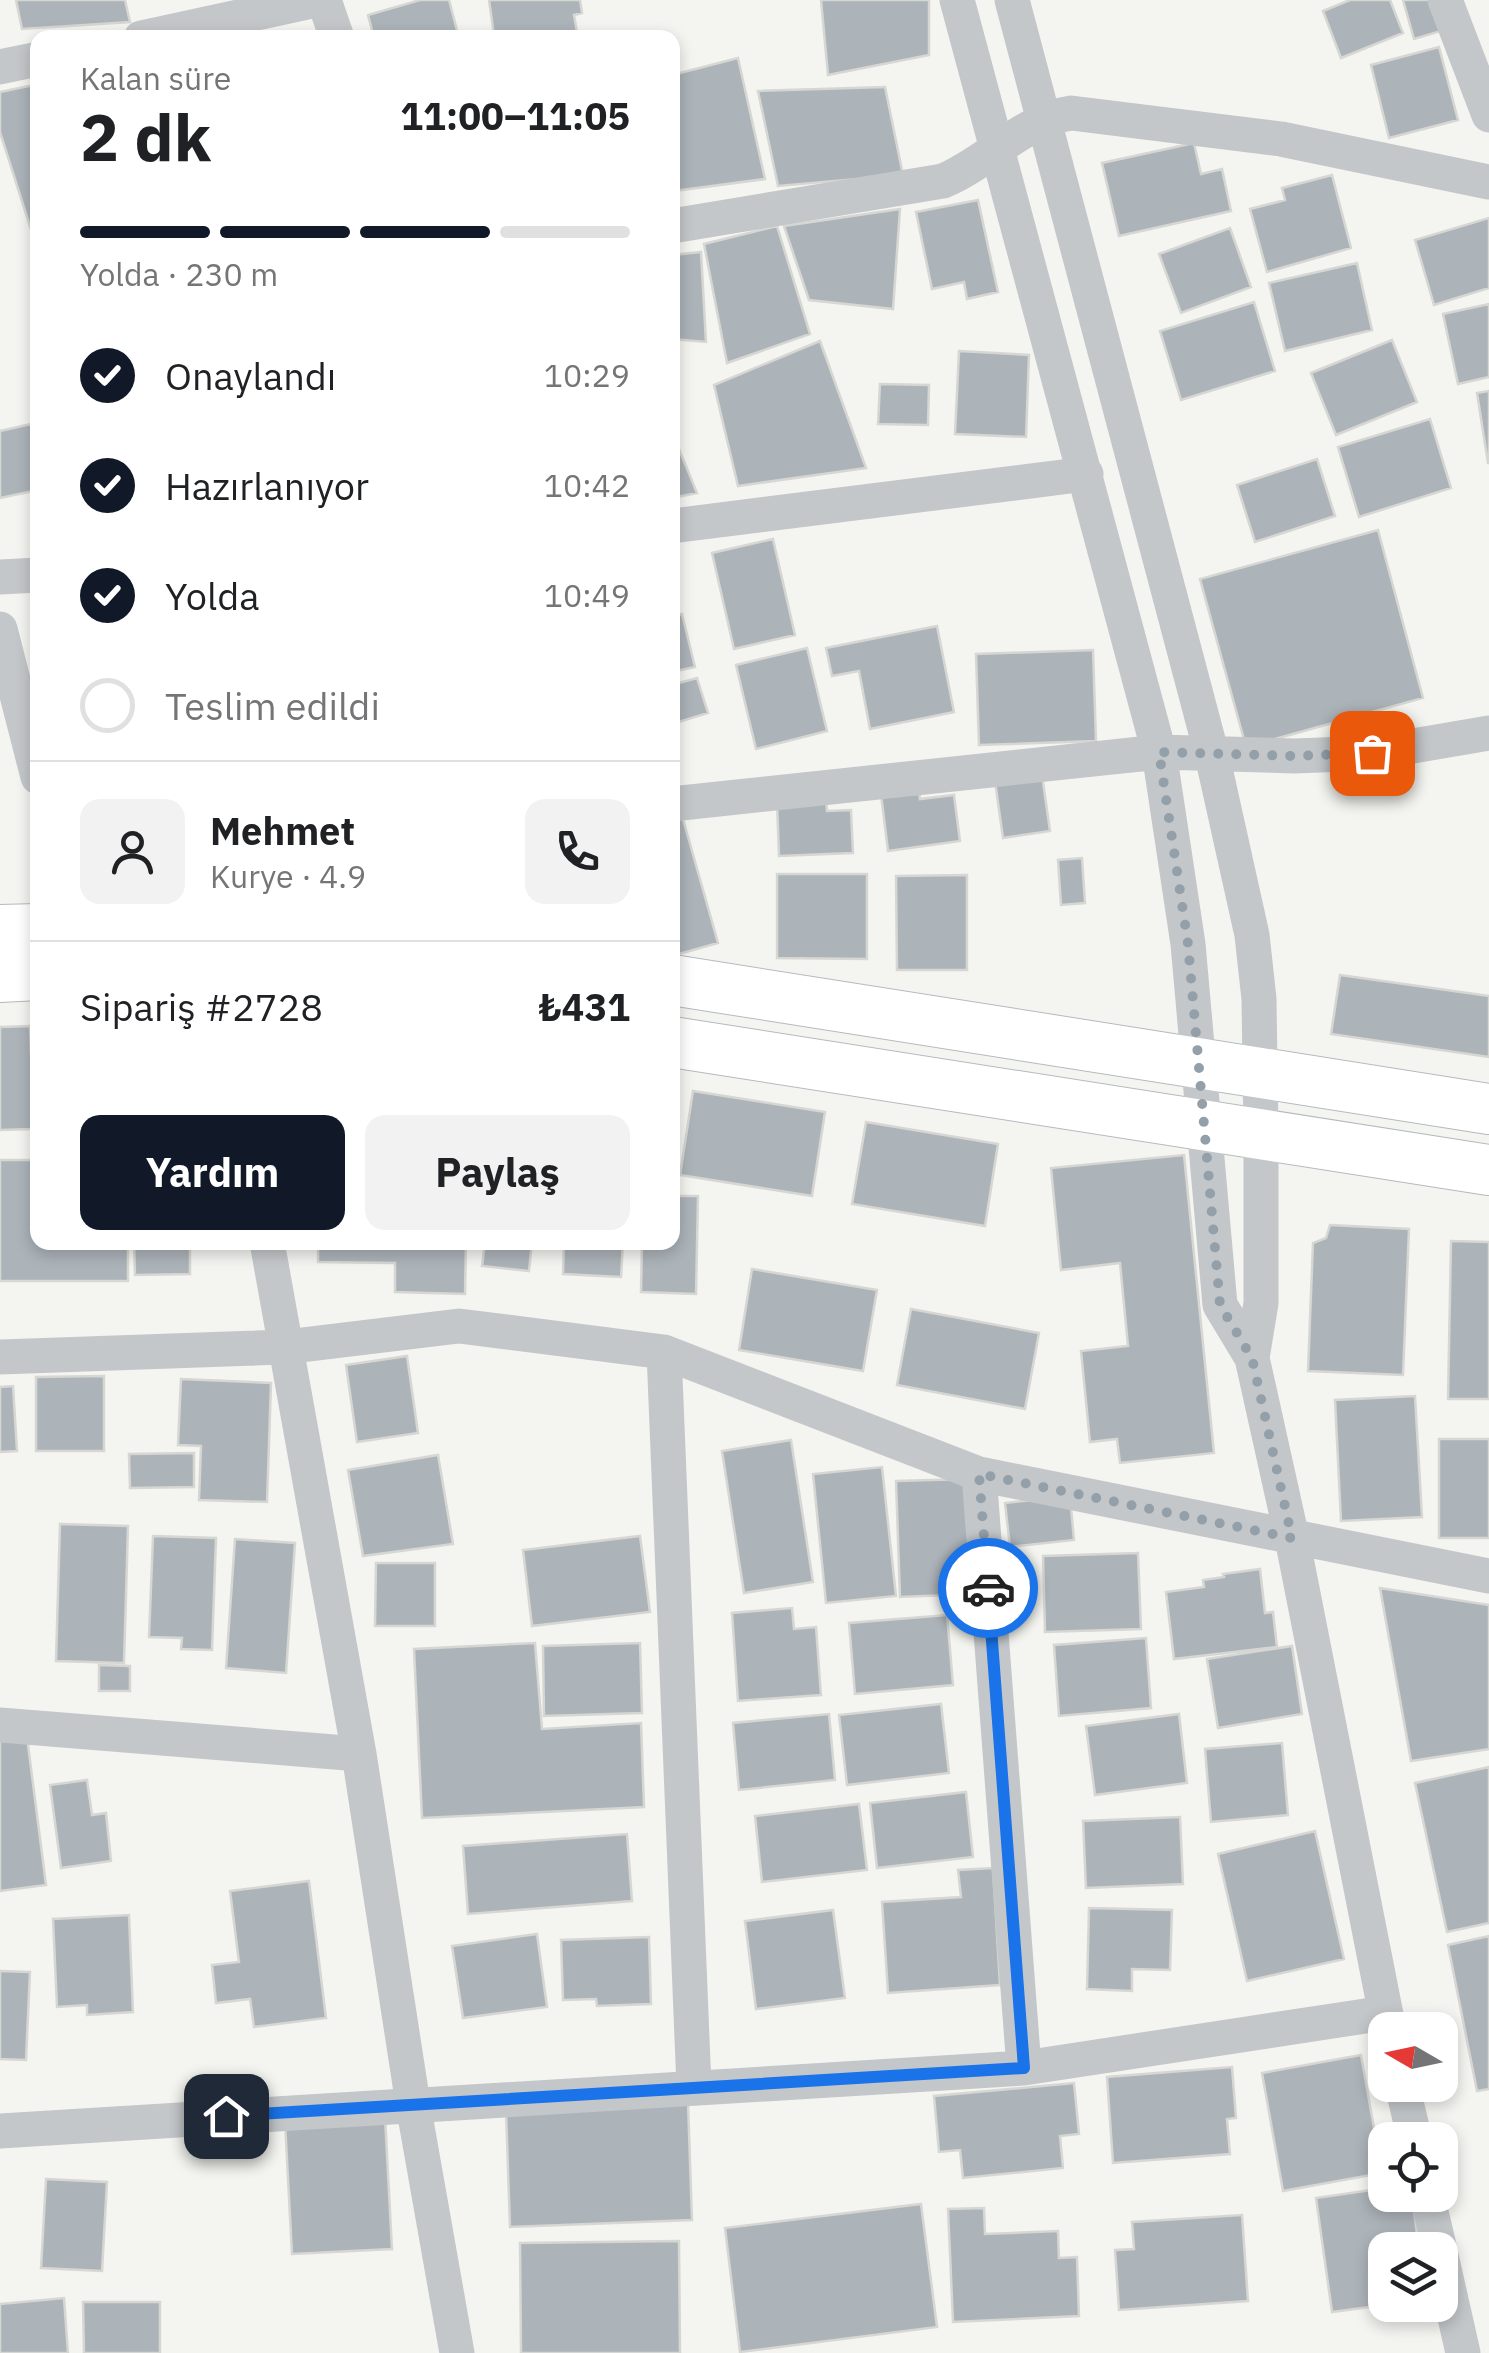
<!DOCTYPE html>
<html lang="tr">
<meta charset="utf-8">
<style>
:root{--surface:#fff;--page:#f2f2f2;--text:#202124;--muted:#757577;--line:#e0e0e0;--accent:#111827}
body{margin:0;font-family:"IBM Plex Sans",sans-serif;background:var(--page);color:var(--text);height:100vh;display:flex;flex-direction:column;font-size:38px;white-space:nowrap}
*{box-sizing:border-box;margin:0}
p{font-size:32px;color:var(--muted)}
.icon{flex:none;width:55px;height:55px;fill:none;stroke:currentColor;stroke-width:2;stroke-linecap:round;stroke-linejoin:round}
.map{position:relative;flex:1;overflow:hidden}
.side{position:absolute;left:30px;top:30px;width:650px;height:1220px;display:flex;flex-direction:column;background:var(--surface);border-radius:20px;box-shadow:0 5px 15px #0003}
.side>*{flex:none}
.needle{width:65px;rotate:279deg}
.tools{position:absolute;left:1368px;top:2012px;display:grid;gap:20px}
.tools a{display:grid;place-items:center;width:90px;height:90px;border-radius:20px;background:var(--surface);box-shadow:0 5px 15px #0003;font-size:50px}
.pin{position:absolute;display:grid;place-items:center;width:85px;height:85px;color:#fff;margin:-42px;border-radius:20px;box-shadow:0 5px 15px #0006}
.courier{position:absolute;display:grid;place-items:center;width:100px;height:100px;margin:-50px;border:8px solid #1a73e8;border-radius:50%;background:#fff;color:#222;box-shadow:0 2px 12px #0007}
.overview em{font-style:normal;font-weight:700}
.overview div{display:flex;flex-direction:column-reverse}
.overview{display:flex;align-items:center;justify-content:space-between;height:170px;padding:0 50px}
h1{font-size:65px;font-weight:700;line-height:75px}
.bar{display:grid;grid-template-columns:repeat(4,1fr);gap:15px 10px;align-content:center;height:120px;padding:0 50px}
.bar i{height:12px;border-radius:8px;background:var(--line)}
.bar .current{background:var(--accent)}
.bar p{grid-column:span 4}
.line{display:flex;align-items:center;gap:25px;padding:0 50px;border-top:2px solid var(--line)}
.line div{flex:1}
.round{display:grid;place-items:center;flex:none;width:105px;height:105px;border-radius:20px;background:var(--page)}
ol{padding:0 50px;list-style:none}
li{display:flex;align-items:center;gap:30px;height:110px}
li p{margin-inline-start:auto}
li .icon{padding:10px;border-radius:50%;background:var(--accent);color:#fff;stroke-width:4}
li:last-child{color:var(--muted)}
li i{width:55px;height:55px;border:5px solid var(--line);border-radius:50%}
.action{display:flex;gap:20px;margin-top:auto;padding:20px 50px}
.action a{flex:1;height:115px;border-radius:20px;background:var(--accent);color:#fff;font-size:40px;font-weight:700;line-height:115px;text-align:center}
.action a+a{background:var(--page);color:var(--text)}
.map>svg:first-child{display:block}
</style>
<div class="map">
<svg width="1489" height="2353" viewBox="0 0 1489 2353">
<rect width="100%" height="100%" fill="#f4f5f0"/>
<path fill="#acb3b9" stroke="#d6d6d3" stroke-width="2.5" d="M16,0H125L130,22L22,29Z
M420,0H449L459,38H374L368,15Z
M489,0H580L582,13L574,15L578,38L494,35Z
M821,0H929V55L828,75Z
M1350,0H1390L1403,33L1341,58L1323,11Z
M1403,0H1433L1441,31L1414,39Z
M1439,47L1458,120L1389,138L1371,65Z
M738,58L765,179L674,191L672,75Z
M38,84V238L34,239L0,132V92Z
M885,87L903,175L778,186L758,91Z
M1194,143L1201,174L1222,169L1231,211L1119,236L1102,163Z
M1332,175L1351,248L1267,272L1250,209L1285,200L1282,188Z
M978,200L998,292L967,299L964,282L932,289L916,212Z
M900,209L893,309L809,300L784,226Z
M1489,218V288L1434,305L1415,240Z
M777,226L810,334L727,363L704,244Z
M1230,228L1251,287L1181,313L1159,254Z
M701,252L706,342L672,339V255Z
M1357,263L1372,330L1285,351L1269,283Z
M1254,302L1275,371L1181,400L1160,331Z
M1489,304V377L1458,384L1443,314Z
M1392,340L1417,402L1336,435L1311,373Z
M820,341L866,468L738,486L714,385Z
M959,351L1029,355L1026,437L955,434Z
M880,384L929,385L928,425L878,424Z
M1489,391V463H1488L1477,393Z
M1430,419L1451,488L1359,517L1338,447Z
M31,424L38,455V490L0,498V431Z
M672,432L697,493L672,498Z
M1317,459L1335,516L1255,542L1237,485Z
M1378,530L1423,698L1246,747L1200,579Z
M773,539L795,635L734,649L712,553Z
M682,614L695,667L672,672V616Z
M937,626L954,712L870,729L859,671L832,676L826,648Z
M807,648L827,731L756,749L736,665Z
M1093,650L1096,741L979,745L976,654Z
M697,678L708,713L672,724V685Z
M1041,768L1050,831L1003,838L994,774Z
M918,781L920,799L954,795L960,841L888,851L880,786Z
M826,799L827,811L851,810L853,853L779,856L777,801Z
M681,812L718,943L672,956V814Z
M1082,858L1085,903L1061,905L1058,860Z
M777,874H867V959L777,958Z
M967,875V970H897L896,876Z
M1340,975L1489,996V1057L1331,1034Z
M30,1026L34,1129L0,1130V1027Z
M693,1091L825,1112L812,1196L680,1175Z
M866,1122L998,1144L985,1226L852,1204Z
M1184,1155L1214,1453L1120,1463L1117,1439L1090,1442L1081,1351L1128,1346L1120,1263L1061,1270L1051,1168Z
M0,1160H38V1242H128V1281H0Z
M672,1196H698L696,1294L641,1292L642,1242H672Z
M1330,1225L1409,1229L1403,1375L1308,1371L1313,1243L1326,1238Z
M1451,1241L1489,1242V1399H1448Z
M134,1242H190V1274L135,1275Z
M318,1242H466L465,1294L395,1292V1263L318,1262Z
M485,1242H532L529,1271L482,1266Z
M564,1242H623L621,1277L563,1274Z
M752,1269L877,1290L863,1371L739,1350Z
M911,1309L1039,1333L1025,1409L897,1385Z
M407,1356L418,1433L357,1442L346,1365Z
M104,1376V1451H36V1377Z
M181,1379L271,1383L267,1502L199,1500L201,1446L178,1445Z
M13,1386L17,1451L0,1452V1387Z
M1415,1396L1422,1517L1341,1521L1335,1400Z
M1439,1439H1489V1538H1439Z
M791,1440L813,1582L744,1593L722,1451Z
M194,1453V1487L130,1488L129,1454Z
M438,1455L453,1544L363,1556L348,1470Z
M882,1467L896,1596L826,1603L813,1474Z
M969,1479L973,1594L900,1597L896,1481Z
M1070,1496L1074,1540L1010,1547L1005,1503Z
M60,1524L128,1526L124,1663L56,1661Z
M153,1536L216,1538L212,1650L181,1649L182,1638L149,1637Z
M640,1536L650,1612L532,1626L523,1550Z
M235,1539L295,1543L286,1673L226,1668Z
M1138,1553L1141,1629L1045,1632L1043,1556Z
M376,1563H435V1626H375Z
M1260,1569L1265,1613L1273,1612L1277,1647L1174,1659L1166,1592L1204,1587L1203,1580L1224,1577L1223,1574Z
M1380,1588L1489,1605V1749L1411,1761Z
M792,1608L794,1629L816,1627L821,1695L738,1701L732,1613Z
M947,1615L953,1685L855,1694L849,1623Z
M1146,1638L1151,1708L1059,1716L1054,1645Z
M535,1643L542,1729L641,1723L644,1807L422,1818L414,1649Z
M640,1643L642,1713L544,1716L543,1646Z
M1292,1646L1302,1714L1218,1728L1207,1659Z
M99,1665L130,1666V1691H99Z
M941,1704L949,1773L847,1785L839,1715Z
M829,1714L835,1780L739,1790L733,1723Z
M1179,1714L1187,1783L1095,1795L1086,1726Z
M27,1737L46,1885L0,1891V1740Z
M1282,1743L1288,1815L1211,1822L1205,1749Z
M1489,1767V1923L1447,1932L1415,1783Z
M87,1780L92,1815L106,1813L111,1861L61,1868L50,1785Z
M966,1792L973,1857L877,1868L870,1803Z
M859,1804L867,1870L762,1882L755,1816Z
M1180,1817L1183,1884L1086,1888L1083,1821Z
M1315,1831L1344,1959L1247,1981L1218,1854Z
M627,1834L632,1901L468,1914L463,1846Z
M993,1868L1000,1985L888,1993L882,1902L961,1897L958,1870Z
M309,1881L326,2018L254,2027L250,1999L216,2003L212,1965L239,1962L230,1891Z
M1089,1908L1172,1910L1170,1970L1132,1969V1991L1087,1989Z
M833,1910L845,1998L756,2009L745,1921Z
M129,1915L133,2012L87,2015V2005L57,2007L53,1919Z
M537,1934L547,2007L463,2018L452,1946Z
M1489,1936V2089L1477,2091L1448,1945Z
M649,1937L651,2004L597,2006L596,1999L563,2000L561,1940Z
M0,1971L30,1972L26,2060L0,2059Z
M1361,2055L1382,2173L1283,2191L1262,2073Z
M1232,2067L1236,2118L1227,2119L1230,2154L1113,2163L1107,2077Z
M1074,2083L1079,2134L1060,2136L1063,2168L963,2178L960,2150L939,2152L934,2096Z
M688,2103L692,2220L510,2227L506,2110Z
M385,2117L392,2249L292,2254L285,2122Z
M46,2179L107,2182L102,2271L41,2268Z
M1385,2188V2195H1412L1419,2250H1385V2305L1332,2312L1316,2198Z
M921,2204L937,2327L740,2352L725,2228Z
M984,2208L985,2234L1058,2231L1059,2258L1077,2257L1079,2316L953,2322L948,2209Z
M1242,2215L1248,2301L1119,2310L1115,2250L1134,2249L1132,2222Z
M679,2241L680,2353H521L520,2243Z
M64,2298L68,2353H0V2304Z
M83,2302H160V2353H84Z"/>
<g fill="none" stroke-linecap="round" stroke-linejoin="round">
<defs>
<path id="secondary" d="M0,930L38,929
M0,977L38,975
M672,980L1489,1109
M672,1042L1489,1170"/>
</defs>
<use href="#secondary" stroke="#b5babf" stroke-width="52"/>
<path stroke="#c3c7ca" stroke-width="35" d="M324,0L337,38
M957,0L1159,752L1188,944L1220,1305L1252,1358L1292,1538L1389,2030
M1012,0L1212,755L1252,935L1259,999L1261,1134V1303L1252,1358
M1445,0L1489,115
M141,38L317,0
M0,67L38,59
M672,226L943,181C987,163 1023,120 1071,113L1281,139L1489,182
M672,526L1086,474
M0,577L38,575
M0,629L38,777
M672,804L1159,752L1294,756L1372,753L1489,733
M267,1242L359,1754L413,2104L457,2353
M664,1352L694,2087
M0,1357L285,1347L459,1326L664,1352L979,1474L1489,1576
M979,1474L1024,2068
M0,1725L359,1754
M1402,2085L1415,2140
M0,2131L1024,2068L1385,2013
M1427,2195L1440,2250
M1440,2251L1463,2353"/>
<use href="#secondary" stroke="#fff" stroke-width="50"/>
</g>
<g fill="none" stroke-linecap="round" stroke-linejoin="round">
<path stroke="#94a0a9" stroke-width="10" stroke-dasharray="0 18" d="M988,1588L979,1474L1292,1538L1252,1358L1220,1305L1188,944L1159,752L1294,756L1372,753"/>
<path stroke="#1a73e8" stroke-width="12" d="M226,2116L1024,2068L988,1588"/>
</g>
</svg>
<div class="tools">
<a><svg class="needle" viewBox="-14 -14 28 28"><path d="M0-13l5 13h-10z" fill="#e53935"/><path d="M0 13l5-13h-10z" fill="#757577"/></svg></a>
<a><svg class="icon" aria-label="locate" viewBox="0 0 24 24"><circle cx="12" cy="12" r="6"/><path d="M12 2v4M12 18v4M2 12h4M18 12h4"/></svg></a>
<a><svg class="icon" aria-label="layers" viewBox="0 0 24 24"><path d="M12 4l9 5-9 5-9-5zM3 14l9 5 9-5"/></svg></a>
</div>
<div class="pin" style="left:1372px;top:753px;background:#ea580c"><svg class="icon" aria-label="bag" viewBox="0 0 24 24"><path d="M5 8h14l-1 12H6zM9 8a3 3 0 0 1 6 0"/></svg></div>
<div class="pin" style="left:226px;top:2116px;background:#1f2937"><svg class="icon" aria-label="home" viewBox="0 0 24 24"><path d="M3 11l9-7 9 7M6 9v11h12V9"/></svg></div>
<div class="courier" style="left:988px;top:1588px"><svg class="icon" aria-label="car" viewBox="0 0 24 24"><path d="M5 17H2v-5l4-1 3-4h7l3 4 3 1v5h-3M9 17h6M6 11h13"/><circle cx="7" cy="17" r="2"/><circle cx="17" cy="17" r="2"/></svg></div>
<section class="side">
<div class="overview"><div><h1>2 dk</h1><p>Kalan süre</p></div><em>11:00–11:05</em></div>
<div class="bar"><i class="current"></i><i class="current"></i><i class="current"></i><i></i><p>Yolda · 230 m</p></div>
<ol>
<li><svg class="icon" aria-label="check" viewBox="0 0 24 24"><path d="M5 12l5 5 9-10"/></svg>Onaylandı<p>10:29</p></li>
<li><svg class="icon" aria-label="check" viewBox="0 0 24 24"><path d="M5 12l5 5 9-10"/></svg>Hazırlanıyor<p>10:42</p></li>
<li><svg class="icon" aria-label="check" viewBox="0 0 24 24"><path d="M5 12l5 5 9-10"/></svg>Yolda<p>10:49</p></li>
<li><i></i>Teslim edildi</li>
</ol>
<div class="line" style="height:180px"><a class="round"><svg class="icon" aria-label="person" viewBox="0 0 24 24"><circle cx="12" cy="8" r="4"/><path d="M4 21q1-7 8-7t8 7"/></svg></a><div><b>Mehmet</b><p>Kurye · 4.9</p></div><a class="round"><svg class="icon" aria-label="phone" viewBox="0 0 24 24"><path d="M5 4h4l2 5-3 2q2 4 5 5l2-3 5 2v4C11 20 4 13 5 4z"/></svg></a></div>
<div class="line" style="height:130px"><div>Sipariş #2728</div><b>₺431</b></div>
<div class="action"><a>Yardım</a><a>Paylaş</a></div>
</section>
</div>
